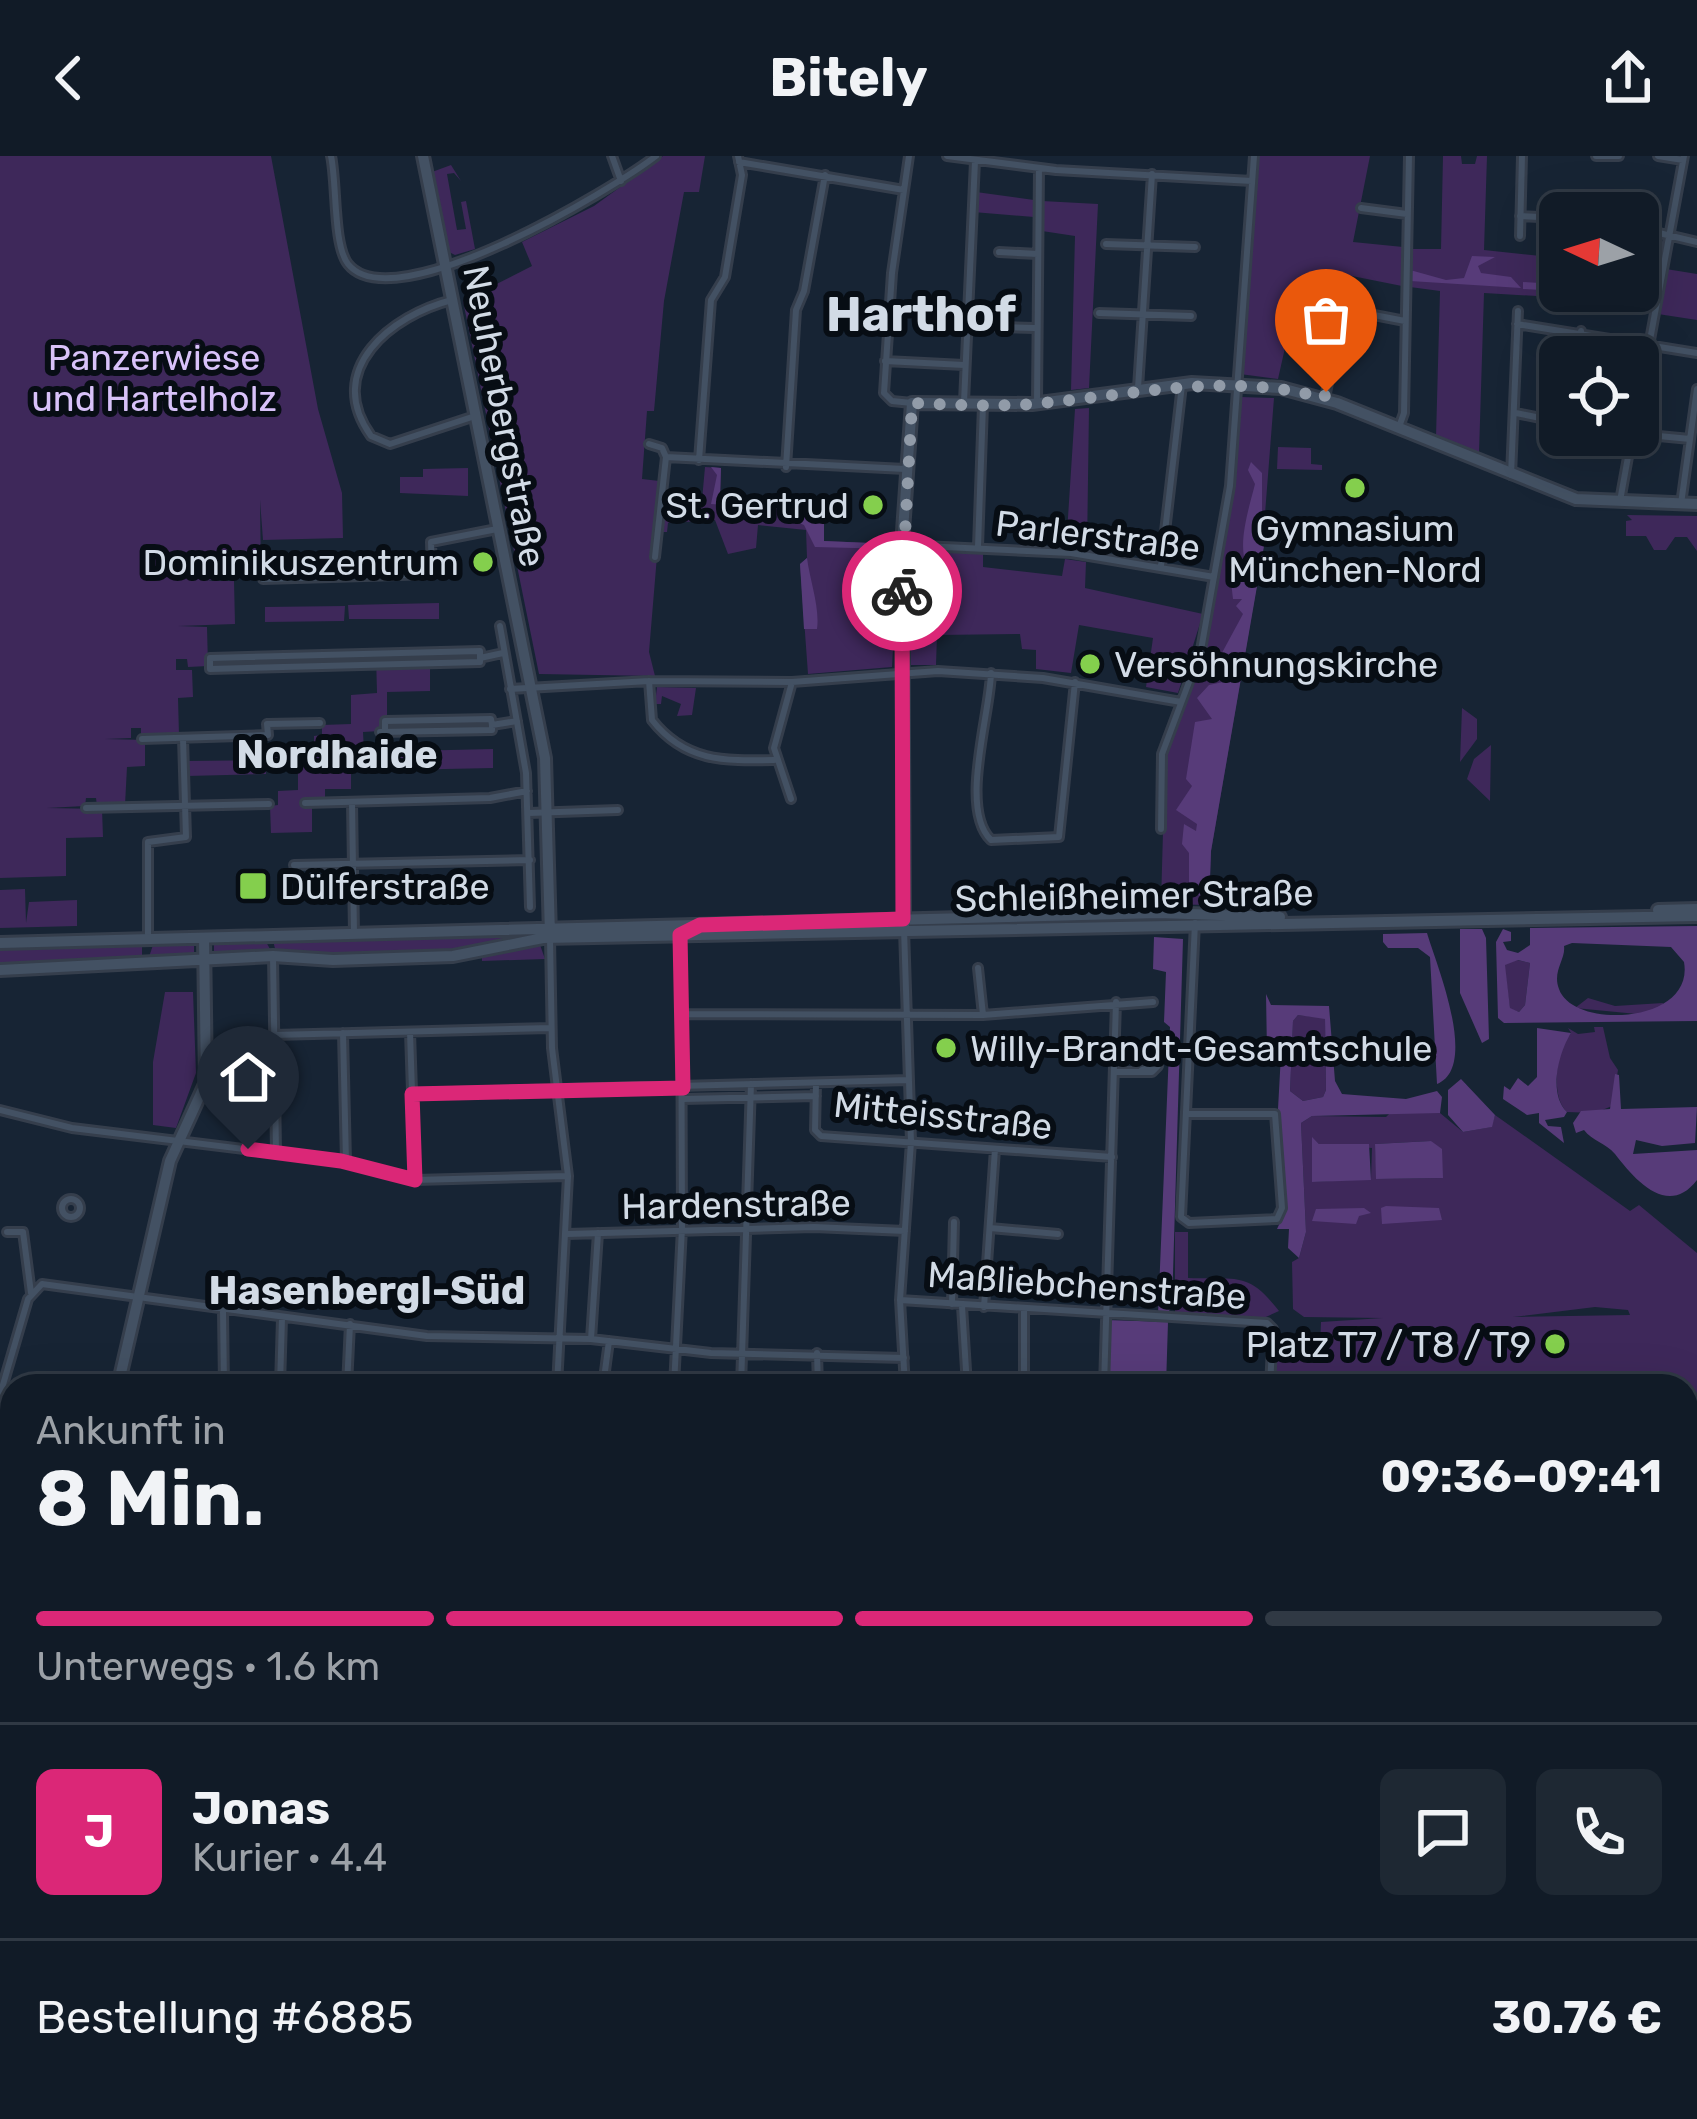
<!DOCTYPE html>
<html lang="de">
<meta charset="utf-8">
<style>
:root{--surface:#111b27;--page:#1e2833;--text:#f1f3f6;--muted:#9ca1a7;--line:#303944;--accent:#db2777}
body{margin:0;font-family:Rubik,sans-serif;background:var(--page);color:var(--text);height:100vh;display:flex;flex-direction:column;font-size:45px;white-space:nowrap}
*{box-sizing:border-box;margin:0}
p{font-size:39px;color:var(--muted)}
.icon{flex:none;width:66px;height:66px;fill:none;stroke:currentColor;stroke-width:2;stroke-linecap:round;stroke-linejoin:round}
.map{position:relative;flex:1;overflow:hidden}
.panel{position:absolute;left:0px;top:1218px;width:1698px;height:747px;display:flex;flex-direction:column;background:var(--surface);border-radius:36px 36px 0 0;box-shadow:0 12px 48px #0002,0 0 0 3px var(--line)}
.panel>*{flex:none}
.needle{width:78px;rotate:274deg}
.controls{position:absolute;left:1539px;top:36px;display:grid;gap:24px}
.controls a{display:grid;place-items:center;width:120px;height:120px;border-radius:18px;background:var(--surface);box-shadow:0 12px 48px #0002,0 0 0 3px var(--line);font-size:60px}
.pin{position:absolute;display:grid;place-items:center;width:102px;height:102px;color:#fff;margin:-123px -51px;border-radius:50% 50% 50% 0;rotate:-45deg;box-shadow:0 0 12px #0007}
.pin .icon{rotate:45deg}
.courier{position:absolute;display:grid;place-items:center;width:120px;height:120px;margin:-60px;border:9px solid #db2777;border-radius:50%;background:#fff;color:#222;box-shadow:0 3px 15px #0007}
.summary em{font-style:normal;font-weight:700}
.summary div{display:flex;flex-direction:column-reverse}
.summary{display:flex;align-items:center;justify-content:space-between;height:204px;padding:0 36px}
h1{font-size:78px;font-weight:700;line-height:90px}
.bar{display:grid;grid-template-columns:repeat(4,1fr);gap:18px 12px;align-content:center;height:144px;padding:0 36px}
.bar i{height:15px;border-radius:9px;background:var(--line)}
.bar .active{background:var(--accent)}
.bar p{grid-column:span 4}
.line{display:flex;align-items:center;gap:30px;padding:0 36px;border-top:3px solid var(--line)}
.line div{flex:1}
.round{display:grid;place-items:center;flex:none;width:126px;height:126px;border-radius:18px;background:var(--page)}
header{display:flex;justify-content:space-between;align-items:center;height:156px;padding:0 36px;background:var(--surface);font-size:54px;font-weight:700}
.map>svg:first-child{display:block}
</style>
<header><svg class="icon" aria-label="back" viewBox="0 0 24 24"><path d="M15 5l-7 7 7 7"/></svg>Bitely<svg class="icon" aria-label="share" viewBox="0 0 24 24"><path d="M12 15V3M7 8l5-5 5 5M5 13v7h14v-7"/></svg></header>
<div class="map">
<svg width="1697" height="1963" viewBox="0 0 1697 1963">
<rect width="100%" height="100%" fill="#172434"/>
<path fill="#3e285a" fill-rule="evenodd" d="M0,0H271L318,253L342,337L343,382L263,384L260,344L261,418L219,413L218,423L207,425H234L235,468L178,470L207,471L208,510L188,511L187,503H176V514H192L193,541L178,542L179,579L141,580V572H131V582L105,583L145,584V610L127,611L125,649L97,650L96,642H86L85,650L47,652L102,653L103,681L66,682V720L0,722Z
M663,0H705L699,36H684L664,145L654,255H647L642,323L668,326L663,341L702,344L705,311L721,312L720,342L824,351V385L894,388C895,420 888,439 887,469L894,474L892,511L808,518L800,408L807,402L806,374L758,369L756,392L728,398L715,364L668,367L667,376H659L649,496L655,520L539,518L463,145L532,110L522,86L594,50Z
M1257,0H1370L1353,86L1403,91L1402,130L1347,119L1331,193L1287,183L1278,223L1240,218Z
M1443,0H1461L1462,8H1475L1477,0H1487L1484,94L1560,102V135H1638V109L1656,110L1649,153L1590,143L1484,137L1479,297L1436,281L1440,135L1410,131V93H1441Z
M451,9L461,25L454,17L447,18L457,74L466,73L461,46L466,45L475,93L455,99L449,96L432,16Z
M976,36L1034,44V61L973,56Z
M1042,45L1098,48L1089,232L1071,234L1075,80L1042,75Z
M1666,113L1697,118V164L1658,158Z
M1240,241L1274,242L1265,358L1269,359L1211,695L1209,749L1161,748L1165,603L1211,460L1232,335Z
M1089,252L1087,394L1066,392L1075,253Z
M1278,291L1311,292V308L1322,309V314L1277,313Z
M468,312V340L400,337V321H423V313Z
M1627,359L1697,360V395L1687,381H1675L1666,394H1654L1646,380H1626V365L1632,364Z
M916,393L983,396V411L1062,420L1065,403L1086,406L1085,432L1203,458L1178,537L1146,531L1153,482L1079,469L1071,517L1036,513V494L1022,493L1020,478L937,479L936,509H911L910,456L923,446L924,429L912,417Z
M439,447V463H349L348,449Z
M345,450L344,465L265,466V451Z
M430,498V535L387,536V564H380V575L363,576L364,596L493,593V612L351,615V633H325V645L312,646V676L271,677L270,650L278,649V635L298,634V609L269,608V599L314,598V580L322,579V569L351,568V539L377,537L376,499Z
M657,531L696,532L692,559L677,560L681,548L662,540L661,548H655Z
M1462,552L1477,563V583L1460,606Z
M1491,589L1490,645L1467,623L1474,603Z
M266,604V618L187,620V605Z
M25,733L26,767L29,746L77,744V770L0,772V734Z
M537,776C493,811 336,799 276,797L273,784Z
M214,784H265L270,793L214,800Z
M194,785V801H149L154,786Z
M142,786V807L0,811V790Z
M539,786L545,803L482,805V801Z
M1517,804L1530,807L1525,849L1519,856L1510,853L1504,808Z
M165,836H193L196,917L176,972L153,969V906Z
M1588,842L1615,850L1663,847L1662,853L1637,858L1575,852Z
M1298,859L1325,862L1326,934L1323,941L1303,945L1290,935L1293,865Z
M1594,871H1603L1610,902L1618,914L1612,950L1595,957L1567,956C1550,940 1556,894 1571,877L1568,872L1578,878L1595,876Z
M1391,956L1440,957L1463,976L1491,971L1495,959L1630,1055L1639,1049L1697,1097V1246L1686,1253V1230H1274L1277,1190L1320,1192L1321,1166L1383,1162L1304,1161L1293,1153L1292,1106L1299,1102L1306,1076L1301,967L1312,960L1386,961ZM1312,982L1319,988L1372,992L1371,1023L1312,1026ZM1431,985L1442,1022L1377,1023L1375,988ZM1595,1151L1628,1154L1630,1159L1513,1161Z
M1175,1076H1188V1122C1237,1124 1248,1115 1279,1155L1259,1164L1175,1159Z
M0,1481L12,1483V1664L0,1662Z
M43,1953H178L207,1963H43Z
M621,1953H786L808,1963H620Z"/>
<path fill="#573b79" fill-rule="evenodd" d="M1472,100L1495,101L1478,110L1481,117L1511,121L1521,132L1410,125V114L1446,124L1464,122Z
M1543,117L1560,127V135H1638V130L1647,150L1596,137L1523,133V126L1540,127Z
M1251,306L1262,317V362L1268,367L1211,695L1209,749L1189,729V697L1182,688L1184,668L1196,675L1197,668L1176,654L1192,630L1186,623L1195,566L1212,563L1197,542L1209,529L1223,526L1217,506L1243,458L1236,450L1242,443H1233L1231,426L1248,412C1236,391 1249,352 1255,328L1248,314Z
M711,311L721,312L720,342L782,353L711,348L717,319Z
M786,349L824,351V385L894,388V393L815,391L804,369L787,362Z
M807,402C810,425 820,452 817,473H804L800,408Z
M855,413L868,429L875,423L887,428L895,424V435L887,442V464L876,471L871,466L875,438L867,431L855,438Z
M1697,770V865L1504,867L1498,862L1496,786L1503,773L1511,776V785L1503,786L1507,794L1518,797L1530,789V772ZM1572,787L1671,791L1684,806C1695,868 1573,874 1559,833C1552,815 1566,803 1564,790ZM1518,804L1530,807L1525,849L1519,856L1510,852L1505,809Z
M1460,773H1482L1486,782L1489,883L1482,887L1460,837Z
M1427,777C1435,805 1480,911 1437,928L1430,801L1418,792H1388L1383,786V778Z
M1154,781L1183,783L1172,1151L1165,1160L1158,1159L1170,871L1164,866L1166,816L1153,813Z
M1266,838L1271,849L1329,850L1335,925L1342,938L1406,943L1437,935L1442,941L1440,957L1312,960L1301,967L1306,1076L1299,1102L1288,1092L1289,1073H1277L1286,1054L1278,953L1281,898L1267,896ZM1298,859L1325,863L1326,934L1323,941L1303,945L1290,935L1293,865Z
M1537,872L1571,877C1560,894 1547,937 1567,956L1564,961L1545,964L1548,970L1561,971L1564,987L1539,967V957L1527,959L1503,943L1504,930L1510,934L1518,922L1528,930L1537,921Z
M1615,918L1619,919L1621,953L1697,951L1695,987L1662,990L1636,984L1633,998L1697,994V1024C1668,1062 1635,1024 1615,998C1606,987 1592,985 1584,974L1576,977L1573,967L1581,955L1610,953Z
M1461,923L1495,959L1492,971L1463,976L1448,959V934Z
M1312,981L1319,988H1369L1371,1024L1312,1026Z
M1431,985L1442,993L1443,1022L1376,1023L1375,988Z
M1386,1050L1439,1052L1442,1064L1382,1068L1381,1052Z
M1364,1052L1371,1057L1359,1060L1356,1068L1312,1065L1316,1053Z
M1106,1164L1168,1166L1166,1230H1107Z"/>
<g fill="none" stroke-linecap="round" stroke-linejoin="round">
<defs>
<path id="street" d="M331,0C337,27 333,89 348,108C393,165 612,34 656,0
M612,0L621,25
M909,0L892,117L884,237L892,245L912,247
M947,0L1056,14L1252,25
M1596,0H1619
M1658,0L1683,4
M739,6L904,34
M1361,52L1407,58
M1520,60L1560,62
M1638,72L1697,86
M1520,80L1522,0
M1106,88L1195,91
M999,96L1038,98
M452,144C392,159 323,213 371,280L390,288L475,260
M1099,157L1191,160
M1517,168L1697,197
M997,171L1034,172
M1577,201L1581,175
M885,205L964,209
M1138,232L1152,18
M1325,242L1343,153L1405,165
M964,246L975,5
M1037,248L1039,12
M1638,249L1684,0
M1516,257L1560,266
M1399,271L1404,257L1409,0
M1638,278L1690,283
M649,288L662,292L666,301
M666,301L905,313
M699,304L711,144L725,121L742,19L738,0
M786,311L796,154L804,135L825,19
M1511,319L1518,155
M1620,345L1632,279
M1681,348L1697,233
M902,389L1071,397L1214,421
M978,391L983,249
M655,401L666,301
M1161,410L1182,229
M263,423L432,418L431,386L497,373
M263,423V412L432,409
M500,470L526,617L530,751
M480,495V506L210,513V502Z
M480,502L503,497
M991,517C990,559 959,653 991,684L1059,681L1075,526
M649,525L652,564C685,606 724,605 774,604
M510,533L649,525L792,526L938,515L1043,522L1181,546
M380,576L492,574V569L517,565
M385,576V565L491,563L492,569
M142,583L268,579L267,568L320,567
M791,643L774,592L792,526
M352,646L354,778
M305,647L490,642L527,635
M86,652L269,648
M529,657L618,654
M1161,673L1162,598L1201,494L1230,330L1254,0
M294,709L530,704
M904,773L911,986L900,1144L905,1230
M148,782V686L186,681L183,582
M550,782L552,892L568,1020L557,1230
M273,800L276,996
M978,812L983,859
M683,858L983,859L1153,846
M410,876L415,1024
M343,877L346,1006
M274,879L551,872
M1114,916H1152L1158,910L1142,914
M816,927L815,974L821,980L1112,1001
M413,937L909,924
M683,943L816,940
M0,954L72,972L341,1005L415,1024L568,1020
M1187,958H1275L1282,1052L1277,1063L1189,1067L1181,1061L1195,767
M62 1052a9 9 0 1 1 18 0a9 9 0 1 1-18 0Z
M990,1072L1058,1078
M7,1076H23L31,1137
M567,1078L814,1071L905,1075
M900,1144L1267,1167L1273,1173L1270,1230
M952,1148L954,1066
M962,1150L967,1230
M984,1151L995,993
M1024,1154V1230
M223,1155L224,1230
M591,1183L598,1077
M817,1197L818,1230
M1024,1229H1061
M280,1230L282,1162
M347,1230L350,1168
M603,1230L609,1185
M674,1230L682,1072L681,778
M741,1230L751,928
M1104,1230L1116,846
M0,1239L28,1143L42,1128L427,1180L591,1183L711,1197L904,1202
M1686,1257L1697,1251
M1686,1309L1697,1343
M1695,1319L1697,1318
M1686,1413L1697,1409
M1686,1447L1697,1480
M1686,1604L1697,1598
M0,1666L12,1668
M1686,1692L1697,1724
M0,1720L12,1721
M0,1773L12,1775
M0,1826L12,1828
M0,1880L12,1881
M432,1953L473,1963
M1160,1953L1165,1963
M1240,1953L1246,1963
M1452,1953L1497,1963
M1533,1953L1577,1963
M569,1963L570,1953
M678,1963L698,1953
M1600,1963L1602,1953"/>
<path id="secondary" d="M423,0L545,602L550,779
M1658,754L1697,753
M904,770L902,389L912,247L1032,248L1192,227L1281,232L1337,247L1576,343L1697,348
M0,787L1158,757L1280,761
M0,814L273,800L333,804L453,800L543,782L1697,760
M118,1230L170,1005L206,926L204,782
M0,1583L12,1550
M1686,1787L1697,1784
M1181,1963L1201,1953"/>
</defs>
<use href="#street" stroke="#353e4c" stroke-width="12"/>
<use href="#secondary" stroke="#353e4c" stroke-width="16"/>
<use href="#street" stroke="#435163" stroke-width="6"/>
<use href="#secondary" stroke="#435163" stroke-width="10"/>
</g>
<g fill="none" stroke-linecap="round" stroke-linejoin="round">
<path stroke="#919ba8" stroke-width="12" stroke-dasharray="0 21.6" d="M902,435L912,247C952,249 992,251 1032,248C1132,240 1225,215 1324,242L1326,236"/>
<path stroke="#db2777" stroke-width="15" d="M248,993L341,1005L415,1024L412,938L683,932L680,779L700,769L903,763L902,435"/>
</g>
<g fill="#84cf4d" stroke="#070d14" stroke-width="4.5">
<circle cx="1355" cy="332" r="12"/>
<circle cx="873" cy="349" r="12"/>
<circle cx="483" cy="406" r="12"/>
<circle cx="1090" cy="508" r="12"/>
<rect x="238" y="715" width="30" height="30" rx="6"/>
<circle cx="946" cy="892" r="12"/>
<circle cx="1555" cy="1188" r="12"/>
</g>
<g text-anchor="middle" stroke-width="12" stroke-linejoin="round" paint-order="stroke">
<g font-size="36" fill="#d8c2f9" stroke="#070d14">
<text x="154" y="214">Panzerwiese<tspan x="154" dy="41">und Hartelholz</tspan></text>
</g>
<g font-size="36" fill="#d2dbe6" stroke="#070d14">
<text transform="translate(505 260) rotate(79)" y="13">Neuherbergstraße</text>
<text transform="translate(1098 379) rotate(7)" y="13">Parlerstraße</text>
<text transform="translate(1134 739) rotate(-1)" y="13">Schleißheimer Straße</text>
<text transform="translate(943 959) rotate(6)" y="13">Mitteisstraße</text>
<text transform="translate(736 1048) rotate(-1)" y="13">Hardenstraße</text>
<text transform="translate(1087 1129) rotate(4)" y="13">Maßliebchenstraße</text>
</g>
<g font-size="36" fill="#d2dbe6" stroke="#070d14" text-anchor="end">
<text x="849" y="362">St. Gertrud</text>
<text x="1355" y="385" text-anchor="middle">Gymnasium<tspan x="1355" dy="41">München-Nord</tspan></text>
<text x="459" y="419">Dominikuszentrum</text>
<text x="1114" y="521" text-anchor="start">Versöhnungskirche</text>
<text x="280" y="743" text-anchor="start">Dülferstraße</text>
<text x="970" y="905" text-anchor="start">Willy-Brandt-Gesamtschule</text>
<text x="1531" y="1201">Platz T7 / T8 / T9</text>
</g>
<g font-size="39" font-weight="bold" fill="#d2dbe6" stroke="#070d14">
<text x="337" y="612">Nordhaide</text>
<text x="367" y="1148">Hasenbergl-Süd</text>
</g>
<g font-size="48" font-weight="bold" fill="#d2dbe6" stroke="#070d14">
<text x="921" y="175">Harthof</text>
</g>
</g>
</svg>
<div class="controls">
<a><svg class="needle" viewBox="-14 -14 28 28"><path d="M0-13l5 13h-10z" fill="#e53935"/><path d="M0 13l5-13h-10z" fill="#9ca1a7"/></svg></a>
<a><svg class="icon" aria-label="locate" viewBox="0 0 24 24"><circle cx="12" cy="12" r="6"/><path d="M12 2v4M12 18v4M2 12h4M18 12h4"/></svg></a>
</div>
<div class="pin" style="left:1326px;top:236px;background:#ea580c"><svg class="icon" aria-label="bag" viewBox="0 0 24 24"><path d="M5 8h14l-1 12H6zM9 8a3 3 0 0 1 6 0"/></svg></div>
<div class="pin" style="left:248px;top:993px;background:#1f2937"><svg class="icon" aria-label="home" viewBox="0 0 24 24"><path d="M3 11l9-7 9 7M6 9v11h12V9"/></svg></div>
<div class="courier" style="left:902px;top:435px"><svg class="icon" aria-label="bike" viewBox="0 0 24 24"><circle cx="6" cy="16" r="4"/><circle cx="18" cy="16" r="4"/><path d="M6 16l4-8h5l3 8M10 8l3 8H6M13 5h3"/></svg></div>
<section class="panel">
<div class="summary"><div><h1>8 Min.</h1><p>Ankunft in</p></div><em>09:36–09:41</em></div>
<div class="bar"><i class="active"></i><i class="active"></i><i class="active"></i><i></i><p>Unterwegs · 1.6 km</p></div>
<div class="line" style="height:216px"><b class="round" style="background:var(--accent);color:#fff">J</b><div><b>Jonas</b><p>Kurier · 4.4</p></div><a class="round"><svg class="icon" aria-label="chat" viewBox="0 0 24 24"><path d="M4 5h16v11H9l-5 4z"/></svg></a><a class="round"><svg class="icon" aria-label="phone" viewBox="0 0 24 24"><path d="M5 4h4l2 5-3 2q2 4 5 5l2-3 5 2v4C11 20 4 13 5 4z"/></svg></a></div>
<div class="line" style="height:156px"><div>Bestellung #6885</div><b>30.76 €</b></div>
</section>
</div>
